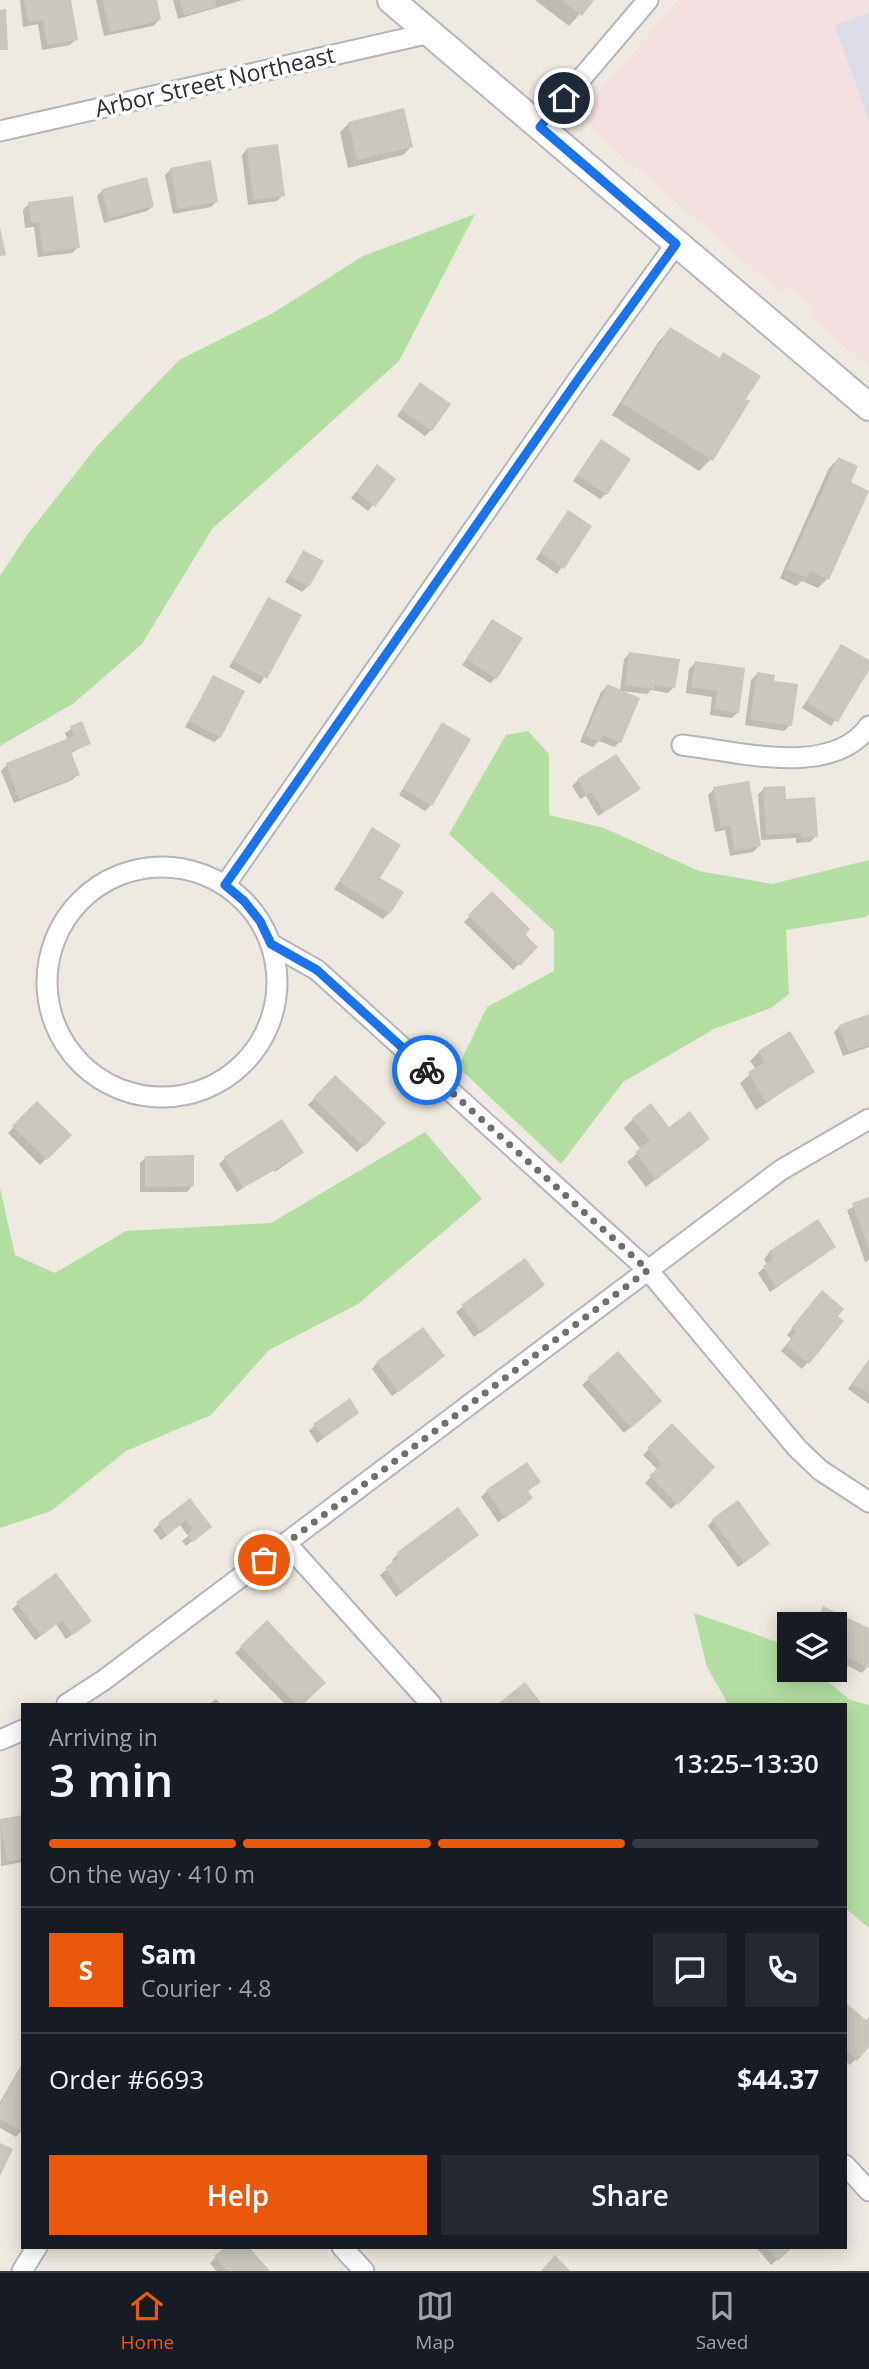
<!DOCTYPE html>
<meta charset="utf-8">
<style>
:root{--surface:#171b24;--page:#242831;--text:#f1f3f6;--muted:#9ea1a6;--line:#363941;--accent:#ea580c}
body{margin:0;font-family:"Open Sans",sans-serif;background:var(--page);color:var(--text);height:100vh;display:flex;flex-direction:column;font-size:26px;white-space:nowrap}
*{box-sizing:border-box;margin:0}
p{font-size:23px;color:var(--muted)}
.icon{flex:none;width:38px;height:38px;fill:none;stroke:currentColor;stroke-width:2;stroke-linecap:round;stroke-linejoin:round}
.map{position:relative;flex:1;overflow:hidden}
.details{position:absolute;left:21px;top:1703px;width:826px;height:546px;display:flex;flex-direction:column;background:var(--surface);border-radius:0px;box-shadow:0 4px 18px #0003}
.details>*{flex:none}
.fabs{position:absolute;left:777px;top:1612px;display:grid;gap:14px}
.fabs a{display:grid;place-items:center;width:70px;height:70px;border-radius:0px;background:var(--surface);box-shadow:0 4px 18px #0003;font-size:35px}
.pin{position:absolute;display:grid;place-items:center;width:60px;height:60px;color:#fff;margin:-30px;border:4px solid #fff;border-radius:50%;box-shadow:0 2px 7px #0007}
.courier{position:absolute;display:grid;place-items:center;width:70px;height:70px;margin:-35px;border:5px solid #1a73e8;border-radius:50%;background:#fff;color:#222;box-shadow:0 2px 9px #0007}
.headline em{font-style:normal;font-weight:600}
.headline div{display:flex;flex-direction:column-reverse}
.headline{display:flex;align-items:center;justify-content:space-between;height:119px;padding:0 28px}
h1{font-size:46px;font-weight:600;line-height:52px}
.bar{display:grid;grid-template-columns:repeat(4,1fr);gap:10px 7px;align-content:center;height:84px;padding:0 28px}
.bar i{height:9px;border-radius:5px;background:var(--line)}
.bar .on{background:var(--accent)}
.bar p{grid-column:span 4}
.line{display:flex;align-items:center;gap:18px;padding:0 28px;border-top:2px solid var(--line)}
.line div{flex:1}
.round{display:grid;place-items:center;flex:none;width:74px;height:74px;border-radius:0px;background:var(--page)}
.cta{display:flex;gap:14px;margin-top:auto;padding:14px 28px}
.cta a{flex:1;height:80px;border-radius:0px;background:var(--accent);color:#fff;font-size:28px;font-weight:600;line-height:80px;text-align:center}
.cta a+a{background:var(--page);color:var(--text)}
.menu{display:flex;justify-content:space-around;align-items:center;height:98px;border-top:2px solid var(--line);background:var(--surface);font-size:19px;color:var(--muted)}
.menu a{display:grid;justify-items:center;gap:4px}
.menu .on{color:var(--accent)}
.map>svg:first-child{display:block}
</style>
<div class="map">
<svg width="869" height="2271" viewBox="0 0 869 2271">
<rect width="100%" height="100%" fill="#eee9e1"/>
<path fill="#f3e0e0" d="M678,0H869V367L818,323L811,313L813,307L788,288L778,290L604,140L580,115Z"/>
<path fill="#dcdde7" d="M869,13V121L835,25Z"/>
<path fill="#b3e0a2" d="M475,214L399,361L212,529L142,644L74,703L0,746V576L27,535L98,445L179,360L273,313L363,256Z
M528,731L549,754V815L604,828L699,871L772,884L869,860V914L866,917L786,930L789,994L771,1008L714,1029L623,1082L561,1164L458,1067L487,1007L554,971V931L449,834L506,735Z
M425,1132L482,1199L358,1304L269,1350L211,1415L126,1451L51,1511L0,1528V1188L15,1255L55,1273L126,1231L271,1223Z
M694,1613L786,1645L789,1648V1670H814L850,1700L869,1705V1928L845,1908V1704H728L707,1667Z"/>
<path fill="#0003" d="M20,0H69L76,39L70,45L42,50L38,24L23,27Z
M96,0H155L159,20L153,26L104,36Z
M173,0H243L178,19Z
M535,0H592L569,26Z
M349,123L412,146L403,155L348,168L340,132Z
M247,149L283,195L277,201L248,205L242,155Z
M171,169L217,201L211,207L173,214L165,175Z
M103,190L153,206L147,211L104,223L97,196Z
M29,204L78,247L72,253L38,257L34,227L25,228L23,210Z
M671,329L719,359L711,459L699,471L612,415L659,341Z
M415,390L431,430L425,436L397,416Z
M596,447L606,494L600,499L573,481Z
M838,459L827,579L818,588L802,581L796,586L780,578L829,468Z
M372,472L373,505L368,511L351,498Z
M568,512L590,526L557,574L536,559Z
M304,552L308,586L302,592L285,582Z
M269,599L300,616L260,684L229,667Z
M492,621L496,678L490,683L462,665Z
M842,646L869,663V667L831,726L802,708Z
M630,653L674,687L668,693L651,690L647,694L622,691L620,742L614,747L599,741L593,747L580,742L601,692L607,686L620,691L624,659Z
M695,663L738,712L732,718L710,715L712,697L686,693L689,669Z
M757,674L772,682L790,725L784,731L745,725L751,680Z
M213,677L220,737L214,742L185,727Z
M81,723L89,743L70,754L78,774L72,780L14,803L1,771L7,765L68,741L65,733Z
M442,724L431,805L425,811L399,795Z
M578,780L633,794L598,816L586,796L580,799L572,786Z
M714,789L759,846L753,852L730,856L725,830L715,832L708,795Z
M764,789L785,801L816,836L810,842L796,843V838L761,840L758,794Z
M373,830L378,879L389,913L383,919L334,889Z
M492,894L536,947L513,970L464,922Z
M869,1016V1047L843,1056L834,1032L840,1026Z
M759,1052L813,1071L756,1110L740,1083L756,1069L750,1061Z
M335,1077L384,1123L357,1152L308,1105Z
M37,1103L69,1135L40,1165L8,1133Z
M633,1119L669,1129L708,1138L646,1187L627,1162L641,1150L624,1128Z
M302,1153L275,1172L273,1168L237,1192L219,1164L225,1158Z
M146,1157L192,1186L187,1192H140V1163Z
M869,1199V1260L865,1262L847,1210Z
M834,1247L770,1292L758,1273L767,1265L764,1259L769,1253Z
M525,1260L537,1291L474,1337L456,1312Z
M816,1298L842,1321L802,1369L781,1351L791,1339L787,1335Z
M618,1354L653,1407L624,1433L582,1385Z
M869,1360V1404L848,1389Z
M437,1362L392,1396L372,1369L377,1363Z
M351,1418L317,1443L309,1431L315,1425Z
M672,1426L713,1467L671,1509L645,1483L658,1470L643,1455Z
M539,1482L527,1492L531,1498L526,1504L498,1522L481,1497L487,1491Z
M190,1500L204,1532L186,1546L182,1541L188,1536L180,1525L161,1540L153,1530Z
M713,1520L762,1550L738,1567L708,1526Z
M471,1540L396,1597L380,1575L394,1563L392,1560L397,1555Z
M18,1604L84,1626L66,1639L56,1624L35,1640L12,1609Z
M823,1608L869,1630V1664L862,1673L835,1660V1624H813Z
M267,1623L324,1683L301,1704H285L235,1653Z
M216,1699L220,1704H209Z
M23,1816V1862L1,1866L0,1821Z
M845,2004L865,2022L869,2018V2044L850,2065L845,2061Z
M23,2062V2129L16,2137L0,2128V2102Z
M227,2247H247L268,2271H216L210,2263Z
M756,2247H792L771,2265Z"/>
<path fill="#cac7bf" d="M24,0H71L78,40L47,45L43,20L28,22Z
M103,0H157L161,20L110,32Z
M180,0H215L217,7L184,15Z
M562,0H594L582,16Z
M6,9L8,50H0V10Z
M404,108L413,147L357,160L348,122Z
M278,144L285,196L253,200L247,148Z
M211,160L218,202L178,209L170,168Z
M147,177L154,206L109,218L102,189Z
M73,196L80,248L43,253L39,222L31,223L28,202Z
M0,227L6,255L0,256Z
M670,327L720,358L723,352L761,376L746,399L750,401L713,461L622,403Z
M420,382L451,404L432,431L401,410Z
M601,439L631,459L607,495L577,475Z
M838,457L858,466L851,482L869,491L829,580L810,571L807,578L787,569Z
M377,464L396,479L375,507L356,492Z
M568,510L592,526L564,569L540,552Z
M303,550L324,561L309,587L289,576Z
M268,597L302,615L267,679L233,661Z
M492,619L523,638L497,679L466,659Z
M841,644L869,660V670L838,722L806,702Z
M629,652L680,659L675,688L655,685L654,689L625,685Z
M695,661L745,668L739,713L715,709L717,691L691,687Z
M757,672L775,675L774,681L798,684L792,726L750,720Z
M213,675L245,691L221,738L189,721Z
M607,684L640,698L621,743L603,735L600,742L585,736Z
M82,721L91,744L71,752L80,775L19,799L6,763L74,736L70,726Z
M442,722L471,739L432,806L403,789Z
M616,754L641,789L604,812L592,792L586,795L577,779Z
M749,781L761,846L735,851L730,826L721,827L713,787Z
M785,786L786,799L815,797L818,837L801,838V833L766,835L763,787Z
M372,827L401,845L380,878L404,892L390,914L339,882Z
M492,891L530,929L525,935L538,947L520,966L468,915Z
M869,1014V1045L848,1052L839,1025Z
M790,1031L815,1072L766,1102L748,1072L765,1062L758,1051Z
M335,1075L386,1123L364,1147L313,1098Z
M37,1101L72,1135L47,1160L12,1126Z
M651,1103L669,1127L690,1111L710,1139L656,1180L635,1152L650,1141L632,1118Z
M282,1119L304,1153L243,1188L224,1157Z
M194,1155V1186L145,1187V1156Z
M869,1197V1250L852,1203Z
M818,1219L836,1247L776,1288L763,1266L773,1259L768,1252Z
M525,1258L545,1285L481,1333L461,1305Z
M822,1290L844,1309L838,1316L844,1321L809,1364L786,1345L796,1332L791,1328Z
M423,1327L445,1356L399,1392L376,1362Z
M618,1351L662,1401L631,1428L587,1378Z
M869,1359V1394L852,1383Z
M350,1398L359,1413L324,1438L313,1424Z
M672,1423L715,1467L678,1505L649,1476L662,1464L647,1448Z
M527,1462L541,1482L528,1491L533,1498L505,1518L486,1490Z
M190,1498L212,1527L193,1542L187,1534L193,1529L186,1520L167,1535L158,1523Z
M738,1500L770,1544L744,1563L712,1519Z
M458,1507L479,1535L402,1592L385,1568L399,1557L396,1553Z
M56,1573L92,1621L73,1635L62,1620L41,1636L16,1602Z
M823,1606L869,1628V1668L835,1652V1624H815Z
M267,1620L326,1683L303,1704H296L240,1646Z
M525,1682L542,1704H500L499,1703Z
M23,1815V1859L7,1862L0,1819Z
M845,2002L866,2020L869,2016V2047L857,2061L845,2050Z
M23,2063V2132L0,2119V2104Z
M0,2143L13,2149L0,2176Z
M225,2247H249L270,2271H227L214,2256Z
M766,2247H793L778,2261Z
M555,2255L570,2271H541Z"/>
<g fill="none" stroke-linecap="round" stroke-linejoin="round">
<defs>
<path id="minor" d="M540,127L648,0
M0,131L430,33
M682,745C736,751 832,779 869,726
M47 982a115 115 0 1 1 230 0a115 115 0 1 1-230 0Z
M225,885L579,378L676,244
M271,944L317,970L648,1270L797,1448L820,1470L869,1502
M286,1543L431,1704
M67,1704L104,1680L781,1170L869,1119
M0,1740L23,1730
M845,2165L869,2191
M342,2247L364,2271
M22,2271L37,2247"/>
<path id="secondary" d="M391,0L869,407"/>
</defs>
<use href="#minor" stroke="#b4b6bf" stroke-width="23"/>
<use href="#secondary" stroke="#b4b6bf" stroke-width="30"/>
<use href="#minor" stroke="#fff" stroke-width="19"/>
<use href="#secondary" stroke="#fff" stroke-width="26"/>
</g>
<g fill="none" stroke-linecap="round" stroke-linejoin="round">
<path stroke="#716f6c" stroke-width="7" stroke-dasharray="0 12.6" d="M264,1560L648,1270L427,1070"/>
<path stroke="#1a73e8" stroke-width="9" d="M427,1070L317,970L271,944L260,921L244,901L225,885L579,378L676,244L540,127L564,98"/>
</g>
<g text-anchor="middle" stroke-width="7" stroke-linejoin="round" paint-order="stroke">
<g font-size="23" fill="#2d2d2d" stroke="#fff">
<text transform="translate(215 82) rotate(-13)" y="8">Arbor Street Northeast</text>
</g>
</g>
</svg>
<div class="fabs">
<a><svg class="icon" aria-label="layers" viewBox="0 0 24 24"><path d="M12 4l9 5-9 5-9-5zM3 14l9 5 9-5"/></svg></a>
</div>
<div class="pin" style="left:264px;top:1560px;background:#ea580c"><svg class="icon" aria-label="bag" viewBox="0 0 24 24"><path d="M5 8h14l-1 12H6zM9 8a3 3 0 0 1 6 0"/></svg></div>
<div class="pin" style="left:564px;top:98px;background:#1f2937"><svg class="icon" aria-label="home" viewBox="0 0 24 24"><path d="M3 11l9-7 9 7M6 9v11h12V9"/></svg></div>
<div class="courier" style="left:427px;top:1070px"><svg class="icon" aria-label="bike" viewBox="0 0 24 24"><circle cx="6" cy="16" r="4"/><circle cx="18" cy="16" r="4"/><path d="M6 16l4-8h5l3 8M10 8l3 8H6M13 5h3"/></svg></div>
<section class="details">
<div class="headline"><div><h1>3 min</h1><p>Arriving in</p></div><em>13:25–13:30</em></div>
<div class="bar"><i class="on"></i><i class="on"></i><i class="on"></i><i></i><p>On the way · 410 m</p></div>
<div class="line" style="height:126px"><b class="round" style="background:var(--accent);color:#fff">S</b><div><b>Sam</b><p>Courier · 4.8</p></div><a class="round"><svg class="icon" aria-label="chat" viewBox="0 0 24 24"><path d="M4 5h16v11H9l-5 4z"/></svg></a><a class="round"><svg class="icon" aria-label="phone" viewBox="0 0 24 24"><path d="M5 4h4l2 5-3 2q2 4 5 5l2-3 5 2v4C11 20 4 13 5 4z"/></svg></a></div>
<div class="line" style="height:91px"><div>Order #6693</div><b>$44.37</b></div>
<div class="cta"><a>Help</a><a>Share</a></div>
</section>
</div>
<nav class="menu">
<a class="on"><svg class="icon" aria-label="home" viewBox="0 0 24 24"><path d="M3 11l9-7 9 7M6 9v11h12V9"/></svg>Home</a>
<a><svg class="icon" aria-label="map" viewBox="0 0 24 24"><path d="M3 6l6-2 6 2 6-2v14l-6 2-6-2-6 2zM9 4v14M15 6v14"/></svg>Map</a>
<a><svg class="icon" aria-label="saved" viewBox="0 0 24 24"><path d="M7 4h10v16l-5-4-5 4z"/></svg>Saved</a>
</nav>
